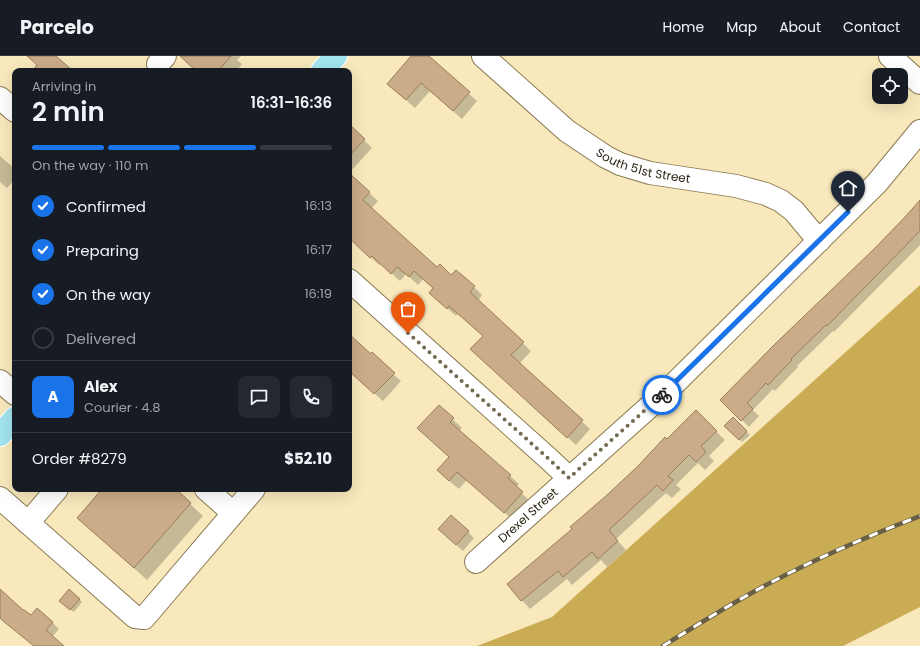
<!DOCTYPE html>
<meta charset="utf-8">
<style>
:root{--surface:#171b24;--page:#242831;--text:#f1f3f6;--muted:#9ea1a6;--line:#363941;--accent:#1a73e8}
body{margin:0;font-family:Poppins,sans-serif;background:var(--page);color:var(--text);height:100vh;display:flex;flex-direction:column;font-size:15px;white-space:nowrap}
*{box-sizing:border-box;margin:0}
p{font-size:13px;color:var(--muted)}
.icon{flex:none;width:22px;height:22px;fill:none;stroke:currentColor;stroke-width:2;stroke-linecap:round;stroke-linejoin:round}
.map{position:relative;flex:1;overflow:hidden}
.details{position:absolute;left:12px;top:12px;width:340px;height:424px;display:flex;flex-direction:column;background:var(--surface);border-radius:8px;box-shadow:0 4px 16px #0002}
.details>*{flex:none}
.buttons{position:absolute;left:872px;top:12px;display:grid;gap:8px}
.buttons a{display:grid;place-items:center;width:36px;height:36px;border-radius:8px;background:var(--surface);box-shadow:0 4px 16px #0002;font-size:20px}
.pin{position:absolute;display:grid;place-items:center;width:34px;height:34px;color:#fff;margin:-41px -17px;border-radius:50% 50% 50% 0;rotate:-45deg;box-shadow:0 0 4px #0007}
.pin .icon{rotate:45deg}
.courier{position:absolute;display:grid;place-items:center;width:40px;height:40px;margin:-20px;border:3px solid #1a73e8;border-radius:50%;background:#fff;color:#222;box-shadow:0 1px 5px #0007}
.headline em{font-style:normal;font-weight:600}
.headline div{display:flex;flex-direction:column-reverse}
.headline{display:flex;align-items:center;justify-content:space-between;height:68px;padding:0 20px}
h1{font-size:26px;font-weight:600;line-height:30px}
.bar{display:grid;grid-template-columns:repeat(4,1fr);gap:6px 4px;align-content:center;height:48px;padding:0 20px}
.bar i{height:5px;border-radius:3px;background:var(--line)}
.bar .current{background:var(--accent)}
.bar p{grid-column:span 4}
.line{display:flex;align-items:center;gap:10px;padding:0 20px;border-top:1px solid var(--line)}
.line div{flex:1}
.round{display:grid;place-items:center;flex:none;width:42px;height:42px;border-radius:8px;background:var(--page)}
ol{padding:0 20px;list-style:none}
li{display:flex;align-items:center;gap:12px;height:44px}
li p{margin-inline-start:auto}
li .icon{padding:4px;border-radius:50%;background:var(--accent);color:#fff;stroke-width:4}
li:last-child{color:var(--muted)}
li i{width:22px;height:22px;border:2px solid var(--line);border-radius:50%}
header{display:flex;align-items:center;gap:24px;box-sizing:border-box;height:56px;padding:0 20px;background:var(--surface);border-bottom:1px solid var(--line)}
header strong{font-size:19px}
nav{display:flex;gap:22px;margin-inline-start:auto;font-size:14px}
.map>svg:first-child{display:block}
</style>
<header>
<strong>Parcelo</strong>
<nav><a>Home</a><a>Map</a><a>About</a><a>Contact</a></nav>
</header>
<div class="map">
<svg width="920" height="590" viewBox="0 0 920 590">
<rect width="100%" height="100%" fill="#f8e8bc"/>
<path fill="#caac54" d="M920,229V551L843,590H477L552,561Z"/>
<path fill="#0003" d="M181,0H241L237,4L242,8L236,15H197Z
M413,0H427L477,45L462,63L430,35L415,52L397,36Z
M349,69L372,92L349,117Z
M0,100L15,113V123L7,132L0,126Z
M349,118L378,145L371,153L437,212L474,231L482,239L478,245L531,295L519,308L590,373L576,389L480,301L484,280L458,257L456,260L439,245L434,233L423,223L418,229L406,218L400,225L381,208L379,209L349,181Z
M920,145V189L834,276L833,275L797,310L798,311L775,335L773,333L753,354L759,360L749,371L721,344L906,162Z
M349,279L401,325L383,345L361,325L349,309Z
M439,350L462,372L459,375L519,428L516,432L531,446L514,465L467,424L459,433L447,423L450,401Z
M696,356L725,384L709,400L714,405L705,414L698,407L676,429L681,433L672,442L666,437L616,483L626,494L607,511L601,504L572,529L567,523L530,553L508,529L574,473L667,385Z
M733,362L750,379L742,386L726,370Z
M104,433H174L203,460L147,524L78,462Z
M468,476L474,482L463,495L446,480Z
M0,534L23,556L31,561L37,553L53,567L59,573L52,581L62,590H34L11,571L0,561Z
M79,543L82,546L74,556L63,548Z"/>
<path fill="#caac88" stroke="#9a7d5b" d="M27,0H56L73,15H32L37,9Z
M180,0H231L218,15H196Z
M411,0H429L470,36L453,55L421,27L406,44L387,28Z
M349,68L365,83L349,100Z
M349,117L370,136L363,144L437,211L440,208L451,219L456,214L475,230L470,236L524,286L511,299L583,364L567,382L470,293L483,280L449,250L447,253L429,237L433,232L414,215L409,221L397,211L391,218L372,200L370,202L349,182Z
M920,144V175L827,270L826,269L791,303L792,304L768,329L766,327L747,347L753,353L741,365L720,344L775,288L874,193L905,161Z
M349,278L371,298L372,296L395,317L374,338L349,315Z
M439,349L454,362L450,366L511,419L508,422L523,436L504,457L457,416L449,425L437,414L449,401L417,372Z
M696,354L717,375L701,390L706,396L696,406L689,399L668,420L673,424L663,435L657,429L609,474L618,485L598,503L592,496L563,521L558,515L521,545L507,528L572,473L570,471L607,439L638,410L665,381L667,383Z
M733,361L747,375L739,384L724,370Z
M102,433H176L191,447L134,512L77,462Z
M451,459L469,475L456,489L438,473Z
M0,533L23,554H24L31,559L37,552L53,566L46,574L64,590H34L3,565L0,562Z
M69,533L80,543L70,554L59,545Z"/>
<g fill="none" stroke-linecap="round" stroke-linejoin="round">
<defs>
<g id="minor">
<path id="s1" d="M483,0L567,75L606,101L620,108L650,117L736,130L766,138L781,145L794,155L819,185"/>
<path d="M890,0L920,27"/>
<path d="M158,8L165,0"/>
<path d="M0,42L15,55"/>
<path d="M349,224L550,404L569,422"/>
<path d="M0,325L15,338"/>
<path d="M206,433L233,457"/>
<path d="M0,442L135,561L144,562L254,433"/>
<path d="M28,467L57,433"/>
<path id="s2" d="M476,506L668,334L877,127L920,75"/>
</g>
<path id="major" d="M322,15L336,0
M0,379L15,362"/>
</defs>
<use href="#minor" stroke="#897a52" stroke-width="24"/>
<use href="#major" stroke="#fff" stroke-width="24"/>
<use href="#minor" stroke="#fff" stroke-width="22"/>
<use href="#major" stroke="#a3e4ef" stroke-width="22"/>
<defs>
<path id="rail" d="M663,590C697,569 732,547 768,528C817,502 868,480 920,460"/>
</defs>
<use href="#rail" stroke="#685f46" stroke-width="4.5"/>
<use href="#rail" stroke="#fff" stroke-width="3" stroke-dasharray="9" stroke-linecap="butt"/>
</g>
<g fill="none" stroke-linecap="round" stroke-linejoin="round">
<path stroke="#756b51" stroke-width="4" stroke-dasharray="0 7.2" d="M408,277L550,404L569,422L662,339"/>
<path stroke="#1a73e8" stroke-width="5" d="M662,339L848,156"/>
</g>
<g text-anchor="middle" stroke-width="3" stroke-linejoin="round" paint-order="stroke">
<g font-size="12" fill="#2e2817" stroke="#fff">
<text dy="4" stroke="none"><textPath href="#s1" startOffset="198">South 51st Street</textPath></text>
<text dy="4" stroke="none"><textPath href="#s2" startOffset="70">Drexel Street</textPath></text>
</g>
</g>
</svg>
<div class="buttons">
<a><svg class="icon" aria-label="locate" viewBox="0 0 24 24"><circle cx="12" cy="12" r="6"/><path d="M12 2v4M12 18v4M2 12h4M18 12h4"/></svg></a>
</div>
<div class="pin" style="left:408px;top:277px;background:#ea580c"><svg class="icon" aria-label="bag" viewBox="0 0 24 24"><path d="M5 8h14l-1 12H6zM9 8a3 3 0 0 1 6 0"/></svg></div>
<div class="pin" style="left:848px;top:156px;background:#1f2937"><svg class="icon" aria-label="home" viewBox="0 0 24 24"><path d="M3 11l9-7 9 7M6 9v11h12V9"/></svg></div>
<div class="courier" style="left:662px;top:339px"><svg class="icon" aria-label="bike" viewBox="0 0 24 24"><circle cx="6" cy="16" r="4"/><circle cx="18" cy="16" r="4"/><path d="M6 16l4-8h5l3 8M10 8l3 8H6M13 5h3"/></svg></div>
<section class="details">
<div class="headline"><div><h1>2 min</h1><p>Arriving in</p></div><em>16:31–16:36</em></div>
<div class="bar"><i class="current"></i><i class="current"></i><i class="current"></i><i></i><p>On the way · 110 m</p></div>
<ol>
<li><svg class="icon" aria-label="check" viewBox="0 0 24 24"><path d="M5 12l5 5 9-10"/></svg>Confirmed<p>16:13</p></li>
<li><svg class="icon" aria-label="check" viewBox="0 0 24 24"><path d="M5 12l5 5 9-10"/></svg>Preparing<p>16:17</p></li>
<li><svg class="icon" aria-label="check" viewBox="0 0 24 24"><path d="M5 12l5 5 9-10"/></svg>On the way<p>16:19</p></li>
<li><i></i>Delivered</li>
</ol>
<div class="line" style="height:72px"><b class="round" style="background:var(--accent);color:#fff">A</b><div><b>Alex</b><p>Courier · 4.8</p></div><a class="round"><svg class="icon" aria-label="chat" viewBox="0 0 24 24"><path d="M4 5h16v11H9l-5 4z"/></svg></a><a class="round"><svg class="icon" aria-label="phone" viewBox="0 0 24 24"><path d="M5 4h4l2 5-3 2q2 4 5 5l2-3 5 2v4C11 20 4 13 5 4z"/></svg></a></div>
<div class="line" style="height:52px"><div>Order #8279</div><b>$52.10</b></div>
</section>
</div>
